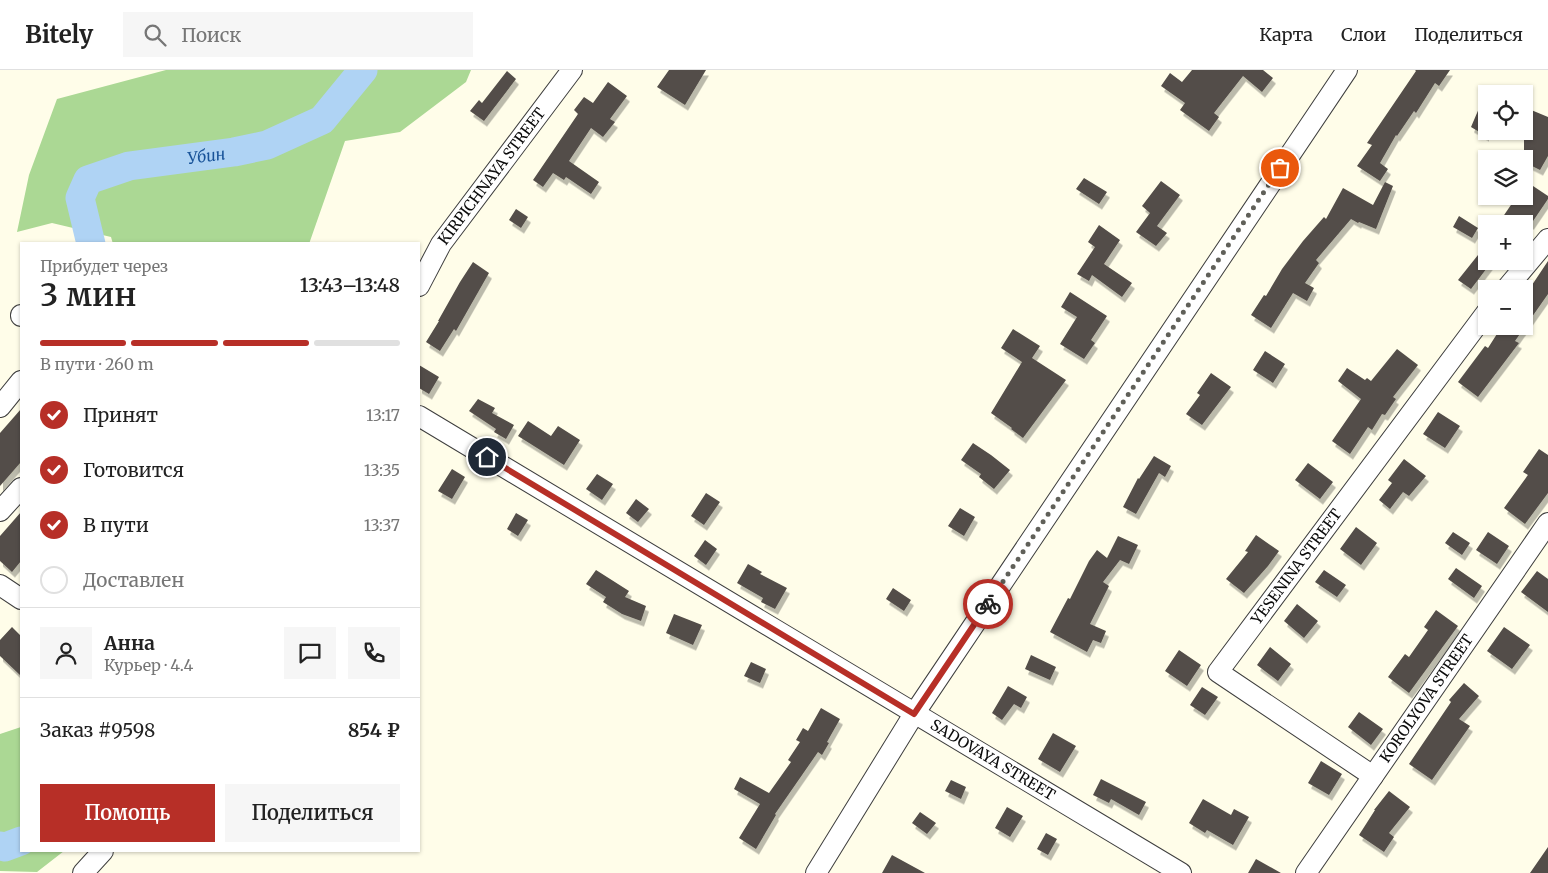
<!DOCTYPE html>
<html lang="ru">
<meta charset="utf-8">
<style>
:root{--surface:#fff;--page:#f6f6f6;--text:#222;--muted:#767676;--line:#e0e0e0;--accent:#b72f27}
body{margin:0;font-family:Merriweather,serif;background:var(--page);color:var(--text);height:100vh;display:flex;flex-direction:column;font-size:19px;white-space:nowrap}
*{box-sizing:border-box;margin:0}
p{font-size:16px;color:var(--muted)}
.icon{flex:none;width:28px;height:28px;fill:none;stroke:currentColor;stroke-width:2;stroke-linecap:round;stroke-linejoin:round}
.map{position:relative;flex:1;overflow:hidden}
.sheet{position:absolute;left:20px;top:172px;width:400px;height:610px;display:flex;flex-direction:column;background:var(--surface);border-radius:0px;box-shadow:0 1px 4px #0004}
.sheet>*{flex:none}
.fabs{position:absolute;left:1478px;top:15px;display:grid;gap:10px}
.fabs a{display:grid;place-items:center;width:55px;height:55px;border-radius:0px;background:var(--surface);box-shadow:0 1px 4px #0004;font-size:25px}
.pin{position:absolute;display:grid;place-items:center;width:42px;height:42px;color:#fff;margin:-21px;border:2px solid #fff;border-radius:50%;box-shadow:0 1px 5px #0007}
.courier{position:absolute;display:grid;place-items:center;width:50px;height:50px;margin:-25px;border:4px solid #b72f27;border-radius:50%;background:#fff;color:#222;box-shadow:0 1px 6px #0007}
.head em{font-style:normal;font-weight:600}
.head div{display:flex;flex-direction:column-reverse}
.head{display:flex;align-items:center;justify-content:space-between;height:85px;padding:0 20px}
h1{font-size:32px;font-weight:600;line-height:38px}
.bar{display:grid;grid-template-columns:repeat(4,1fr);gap:8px 5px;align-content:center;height:60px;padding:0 20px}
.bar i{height:6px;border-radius:4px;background:var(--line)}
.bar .selected{background:var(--accent)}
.bar p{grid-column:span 4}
.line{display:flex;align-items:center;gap:12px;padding:0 20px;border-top:1px solid var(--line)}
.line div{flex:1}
.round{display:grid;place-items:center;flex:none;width:52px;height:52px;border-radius:0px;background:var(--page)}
ol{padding:0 20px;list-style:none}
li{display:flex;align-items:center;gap:15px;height:55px}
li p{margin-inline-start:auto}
li .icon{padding:5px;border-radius:50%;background:var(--accent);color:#fff;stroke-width:4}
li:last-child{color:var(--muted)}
li i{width:28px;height:28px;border:2px solid var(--line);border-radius:50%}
.cta{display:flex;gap:10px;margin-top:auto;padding:10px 20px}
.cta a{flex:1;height:58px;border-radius:0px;background:var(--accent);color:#fff;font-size:20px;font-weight:600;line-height:58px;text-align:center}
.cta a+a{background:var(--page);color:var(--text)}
header{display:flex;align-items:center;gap:30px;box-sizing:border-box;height:70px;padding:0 25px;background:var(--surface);border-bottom:1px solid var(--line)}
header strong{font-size:24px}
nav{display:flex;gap:28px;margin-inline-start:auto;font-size:18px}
.search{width:350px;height:45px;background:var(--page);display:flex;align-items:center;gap:12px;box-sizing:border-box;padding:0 18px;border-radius:0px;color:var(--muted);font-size:19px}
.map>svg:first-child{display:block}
</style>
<header>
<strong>Bitely</strong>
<div class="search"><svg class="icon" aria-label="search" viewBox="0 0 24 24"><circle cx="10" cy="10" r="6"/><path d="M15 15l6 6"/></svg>Поиск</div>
<nav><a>Карта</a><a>Слои</a><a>Поделиться</a></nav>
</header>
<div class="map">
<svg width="1548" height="803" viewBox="0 0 1548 803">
<defs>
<filter id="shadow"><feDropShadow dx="3" dy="5.5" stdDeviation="0" flood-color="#0004"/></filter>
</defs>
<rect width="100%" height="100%" fill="#fffde9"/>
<path fill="#abd894" d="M166,0H471L466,12L400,62L345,71L309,174H113L111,167L52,153L17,162L29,105L57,29Z
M21,657V781H64L37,802L0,801V664Z"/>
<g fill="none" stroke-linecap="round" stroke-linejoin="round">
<g stroke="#afd3f4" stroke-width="29">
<path id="s1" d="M91,174L80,128L88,110L129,96L234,82L267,75L322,50L363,0"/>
<path d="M0,776L5,777L21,771"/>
</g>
</g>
<path fill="#534d48" filter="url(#shadow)" d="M669,0H706L685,35L657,17Z
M1192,0H1263L1273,8L1262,22L1243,6L1214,43L1219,47L1209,61L1180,40L1185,33L1161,16L1170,3L1182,12Z
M1415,0H1450L1439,16L1435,13L1416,43L1414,41L1397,66L1396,65L1380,93L1388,99L1380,111L1357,96L1372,75L1367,73L1416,1Z
M507,1L516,9L484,51L470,41L479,30L482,33Z
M608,12L627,26L610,49L615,52L603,67L591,58L569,91L599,112L591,124L566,107L564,110L553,103L543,117L533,110L578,44L574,40L584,27L593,33Z
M1486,22V66L1471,57Z
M1524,37L1548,47V86L1540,100L1524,92Z
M1084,108L1107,122L1099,134L1076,119Z
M1524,110L1548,126V129L1531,154H1498L1517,126H1524Z
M1161,111L1180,125L1157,156L1167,163L1156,176L1136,162L1150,143L1142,136Z
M1385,112L1393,116L1376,159L1359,152L1358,153L1351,149L1316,190L1319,193L1305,213L1314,218L1307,231L1293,223L1271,258L1251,245L1264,225L1266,226L1282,199L1303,171L1324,147L1326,149L1343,118L1373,135Z
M516,139L528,147L521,158L509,150Z
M1459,146L1478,158L1472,168L1453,157Z
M1099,155L1120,170L1104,194L1132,213L1122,227L1092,205L1089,211L1077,204L1095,177L1088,172Z
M1478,185L1490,194L1471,219L1458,210Z
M1548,191V224L1515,271L1519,273L1478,327L1458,312L1485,276L1488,278L1502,256H1524V227Z
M473,192L489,203L456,261L454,259L440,281L426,272L439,251H438L460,212Z
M1070,222L1107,246L1091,270L1095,273L1084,289L1060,274L1077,247L1061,237Z
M1013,259L1040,276L1032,288L1066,310L1023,368L1011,359L1012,358L991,343L1022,292L1001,278Z
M1397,279L1418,295L1393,327L1396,329L1385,345L1382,344L1372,360L1368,357L1350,384L1332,371L1361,329L1338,311L1347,298L1365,310L1367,308L1371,311Z
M1265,281L1285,294L1273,313L1253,300Z
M419,295L439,307L429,324L419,318Z
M1211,303L1231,317L1202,355L1186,344L1200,325L1197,323Z
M478,329L495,338L492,343L514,355L506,369L494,362L496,359L469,341Z
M21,339V392L0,416V363Z
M1438,342L1460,356L1445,378L1423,364Z
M528,351L551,366L558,356L580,370L564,395L518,366Z
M973,373L991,385L1010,400L994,419L979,407L981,404L961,390Z
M1539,379L1548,385V423L1525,454L1504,438L1528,405L1523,402Z
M1154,386L1171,396L1165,407L1159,403L1136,444L1123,437L1138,408L1139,409Z
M1404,389L1426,406L1409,426L1403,422L1390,439L1379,430L1392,413L1388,410Z
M1308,393L1333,412L1320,429L1295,410Z
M452,399L465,407L452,429L438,421Z
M597,404L613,414L602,430L586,419Z
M706,423L720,432L704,455L691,446Z
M636,429L649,439L638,452L626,443Z
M960,438L975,447L964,466L948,456Z
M21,442V491L12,502L0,491V466Z
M516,443L528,450L518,466L507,459Z
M1356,457L1377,473L1361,495L1340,479Z
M1453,462L1470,473L1462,485L1445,473Z
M1488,462L1509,476L1497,494L1476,480Z
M1256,465L1279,481L1268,496L1244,523L1226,509L1248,482L1245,481Z
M1118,466L1138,475L1129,494L1120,490L1103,512L1109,516L1090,554L1106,561L1101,573L1093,570L1087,582L1050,562L1068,528L1070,529L1089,491L1097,480L1107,488Z
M705,470L717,479L706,495L694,486Z
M748,494L762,502L760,504L787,518L775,539L761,532L763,528L737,513Z
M1456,498L1482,516L1474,528L1448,509Z
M596,500L629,521L625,527L646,536L641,551L622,544L603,532L606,527L586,514Z
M1324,500L1346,515L1337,527L1315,512Z
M1537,501L1548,509V542L1521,522Z
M893,518L911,530L904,541L886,529Z
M1297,534L1318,551L1304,568L1284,551Z
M1436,540L1458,556L1409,623L1388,607L1405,584L1409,587L1428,560L1424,557Z
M674,544L702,555L693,575L666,563Z
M12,557L21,566V606L0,586V570Z
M1504,557L1530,575L1512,599L1487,581Z
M1270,577L1291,594L1278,611L1257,595Z
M1179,580L1201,595L1187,616L1165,601Z
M1031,585L1056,597L1050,610L1025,599Z
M751,592L766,599L760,613L744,606Z
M1464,613L1479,626L1459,649L1470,656L1432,710L1409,694L1451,632L1449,630Z
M1008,616L1027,627L1021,638L1014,634L1002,650L992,643Z
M1202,617L1218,627L1205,645L1190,635Z
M821,638L840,649L827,672L829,673L822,685L818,682L775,744L776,745L756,779L739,768L760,734L734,719L740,707L769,723L791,692L788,690L800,672L796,670L803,658L808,661Z
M1359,642L1383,659L1371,675L1348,657Z
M1053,663L1076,676L1060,702L1038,689Z
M1321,691L1342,704L1329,725L1308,713Z
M1101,709L1146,732L1139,745L1111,729L1109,733L1093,725Z
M951,710L966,717L961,729L945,721Z
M1389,721L1410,737L1389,763L1394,767L1384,782L1359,765L1375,740H1374Z
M1203,729L1231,745L1234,739L1249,747L1233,775L1207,760L1205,763L1189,753Z
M1007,737L1023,746L1010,767L995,758Z
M920,742L936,753L927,764L912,753Z
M1046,763L1057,769L1048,785L1037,779Z
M1548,777V803H1530Z
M892,785L925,803H882Z
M1256,789L1281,803H1248Z"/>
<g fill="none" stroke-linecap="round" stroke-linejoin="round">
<defs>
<g id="minor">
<path id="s2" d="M419,216L441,174L572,0"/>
<path d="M1506,219L1548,169"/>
<path d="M21,245V246"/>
<path d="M0,337L21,311"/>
<path id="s3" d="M419,346L1181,803"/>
<path d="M0,441L21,418"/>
<path d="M0,515L21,529"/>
<path id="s4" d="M1373,706L1218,602L1486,243"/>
<path d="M83,803L103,781"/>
<path d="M816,803L914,644L1347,0"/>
<path id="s5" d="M1306,803L1548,453"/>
</g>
</defs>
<use href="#minor" stroke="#3e3e3e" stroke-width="22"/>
<use href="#minor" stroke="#fff" stroke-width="20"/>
</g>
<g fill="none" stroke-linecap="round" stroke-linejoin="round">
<path stroke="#606059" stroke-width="5" stroke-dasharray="0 9" d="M988,534L1280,98"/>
<path stroke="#b72f27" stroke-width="6" d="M487,387L914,644L988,534"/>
</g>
<g text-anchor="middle" stroke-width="5" stroke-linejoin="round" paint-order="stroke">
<g font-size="15" fill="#0b0b0b" stroke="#fff">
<text dy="5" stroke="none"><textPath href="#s2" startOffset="132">KIRPICHNAYA STREET</textPath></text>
<text dy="5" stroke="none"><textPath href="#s4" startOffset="318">YESENINA STREET</textPath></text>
<text dy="5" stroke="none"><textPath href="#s5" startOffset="212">KOROLYOVA STREET</textPath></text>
<text dy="5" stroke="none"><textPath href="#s3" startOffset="669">SADOVAYA STREET</textPath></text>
</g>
<g font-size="16" font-style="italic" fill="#185399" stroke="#fff">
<text dy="6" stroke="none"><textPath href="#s1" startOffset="188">Убин</textPath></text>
</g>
</g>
</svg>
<div class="fabs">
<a><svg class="icon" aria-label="locate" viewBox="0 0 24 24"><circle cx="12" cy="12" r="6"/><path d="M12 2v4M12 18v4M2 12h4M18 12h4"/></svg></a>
<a><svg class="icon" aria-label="layers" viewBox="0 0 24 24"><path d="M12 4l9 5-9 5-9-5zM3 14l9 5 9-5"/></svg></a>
<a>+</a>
<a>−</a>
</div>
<div class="pin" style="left:1280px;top:98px;background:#ea580c"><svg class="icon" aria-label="bag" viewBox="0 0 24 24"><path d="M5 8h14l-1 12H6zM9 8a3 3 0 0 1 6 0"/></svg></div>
<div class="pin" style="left:487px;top:387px;background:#1f2937"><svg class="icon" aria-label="home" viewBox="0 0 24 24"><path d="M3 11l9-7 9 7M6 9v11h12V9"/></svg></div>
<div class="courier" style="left:988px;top:534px"><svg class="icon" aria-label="bike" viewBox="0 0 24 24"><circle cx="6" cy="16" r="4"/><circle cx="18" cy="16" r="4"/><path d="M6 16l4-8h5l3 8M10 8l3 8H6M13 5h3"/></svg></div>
<section class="sheet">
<div class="head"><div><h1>3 мин</h1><p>Прибудет через</p></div><em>13:43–13:48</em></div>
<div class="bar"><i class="selected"></i><i class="selected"></i><i class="selected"></i><i></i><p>В пути · 260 m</p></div>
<ol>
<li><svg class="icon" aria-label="check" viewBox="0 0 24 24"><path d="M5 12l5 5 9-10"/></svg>Принят<p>13:17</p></li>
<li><svg class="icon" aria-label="check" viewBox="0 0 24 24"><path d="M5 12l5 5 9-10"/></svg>Готовится<p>13:35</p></li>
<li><svg class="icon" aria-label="check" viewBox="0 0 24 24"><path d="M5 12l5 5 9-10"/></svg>В пути<p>13:37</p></li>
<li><i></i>Доставлен</li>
</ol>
<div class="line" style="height:90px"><a class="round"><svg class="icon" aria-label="person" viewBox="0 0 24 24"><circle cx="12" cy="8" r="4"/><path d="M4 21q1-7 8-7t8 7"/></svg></a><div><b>Анна</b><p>Курьер · 4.4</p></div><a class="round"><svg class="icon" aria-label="chat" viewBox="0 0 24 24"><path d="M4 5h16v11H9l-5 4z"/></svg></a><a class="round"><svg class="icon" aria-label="phone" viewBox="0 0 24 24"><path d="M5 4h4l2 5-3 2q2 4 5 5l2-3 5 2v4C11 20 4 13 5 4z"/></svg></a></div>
<div class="line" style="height:65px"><div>Заказ #9598</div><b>854 ₽</b></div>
<div class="cta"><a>Помощь</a><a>Поделиться</a></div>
</section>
</div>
